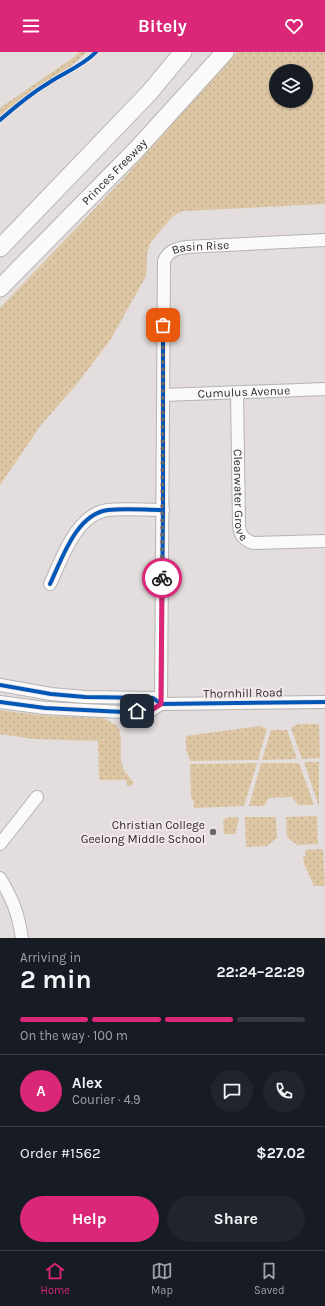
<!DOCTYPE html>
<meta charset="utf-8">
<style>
:root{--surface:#171b24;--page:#20242c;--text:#f1f3f6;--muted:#9ea1a6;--line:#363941;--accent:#db2777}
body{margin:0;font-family:Karla,sans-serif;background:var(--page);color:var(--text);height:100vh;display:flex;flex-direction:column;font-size:15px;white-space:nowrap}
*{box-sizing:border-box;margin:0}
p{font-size:13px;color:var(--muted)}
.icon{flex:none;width:22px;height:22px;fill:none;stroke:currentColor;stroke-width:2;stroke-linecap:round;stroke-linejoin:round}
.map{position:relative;height:886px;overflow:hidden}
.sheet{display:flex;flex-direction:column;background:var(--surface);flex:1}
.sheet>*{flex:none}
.controls{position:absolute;left:269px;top:12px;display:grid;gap:8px}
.controls a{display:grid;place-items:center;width:44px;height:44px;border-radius:50%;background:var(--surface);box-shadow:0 1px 3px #0004;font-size:20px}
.pin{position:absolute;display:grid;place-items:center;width:34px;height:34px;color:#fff;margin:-17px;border-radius:8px;box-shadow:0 2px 6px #0006}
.courier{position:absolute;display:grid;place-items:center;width:40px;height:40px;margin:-20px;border:3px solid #db2777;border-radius:50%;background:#fff;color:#222;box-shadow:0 1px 5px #0007}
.summary em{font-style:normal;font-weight:700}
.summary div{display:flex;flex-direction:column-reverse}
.summary{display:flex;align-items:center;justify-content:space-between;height:68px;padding:0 20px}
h1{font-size:26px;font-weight:700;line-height:30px}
.bar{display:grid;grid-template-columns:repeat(4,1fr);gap:6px 4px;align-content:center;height:48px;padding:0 20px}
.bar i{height:5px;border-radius:3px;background:var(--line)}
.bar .active{background:var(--accent)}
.bar p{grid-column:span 4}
.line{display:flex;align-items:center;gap:10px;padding:0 20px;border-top:1px solid var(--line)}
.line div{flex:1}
.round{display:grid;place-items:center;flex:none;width:42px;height:42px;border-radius:21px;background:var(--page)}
.action{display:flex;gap:8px;margin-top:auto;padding:8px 20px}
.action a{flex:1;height:46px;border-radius:24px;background:var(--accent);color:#fff;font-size:16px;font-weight:700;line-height:46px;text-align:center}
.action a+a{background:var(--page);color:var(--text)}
header{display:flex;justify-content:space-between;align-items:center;height:52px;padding:0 20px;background:var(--accent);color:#fff;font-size:18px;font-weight:700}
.menu{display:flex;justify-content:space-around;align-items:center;height:56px;border-top:1px solid var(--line);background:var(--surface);font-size:11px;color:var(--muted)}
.menu a{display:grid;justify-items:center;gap:2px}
.menu .active{color:var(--accent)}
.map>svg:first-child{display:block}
</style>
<header><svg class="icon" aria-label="menu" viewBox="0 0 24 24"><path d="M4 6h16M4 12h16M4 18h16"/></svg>Bitely<svg class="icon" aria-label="heart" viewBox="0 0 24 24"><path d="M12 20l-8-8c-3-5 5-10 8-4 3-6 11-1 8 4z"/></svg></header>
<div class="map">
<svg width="325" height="886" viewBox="0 0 325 886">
<defs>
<pattern id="grass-dots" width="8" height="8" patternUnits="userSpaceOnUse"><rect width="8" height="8" fill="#dcc6a3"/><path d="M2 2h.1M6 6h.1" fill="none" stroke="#bdaa8c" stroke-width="1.8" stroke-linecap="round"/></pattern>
</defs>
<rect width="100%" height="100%" fill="#e3dddd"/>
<path fill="url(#grass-dots)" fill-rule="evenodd" d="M79,0H87L71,14L25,44L0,64V56L74,5Z
M237,0H325V152L183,159L173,164L150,191L147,202L146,224L111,287L76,333L41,373L0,433V256L123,127ZM276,19H306V49H276Z
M0,658L36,663L103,666C108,668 112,672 117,673C125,687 117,704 124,718C127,723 131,727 134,731L130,734H127L126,728H99L98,689L34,687L0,682Z
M298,672H319L320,706L302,707L291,676Z
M259,674L267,677L258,708L190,709L186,697V684Z
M271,678H287L297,707L262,708Z
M304,710H319V755Z
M257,711L244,754L194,756V749L191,745L190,712Z
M261,711H299L314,753H298L292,745L269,746L264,754H249Z
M317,764L318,792L297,793L287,785L286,765Z
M237,765L239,767L235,782H224L223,769L226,766Z
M245,765H276L277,786L267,794L246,795Z
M323,797L325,834H314L304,812L303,804H306L305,798Z"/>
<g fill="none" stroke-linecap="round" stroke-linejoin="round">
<defs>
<g id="minor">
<path id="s1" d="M237,341L239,473C240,483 243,487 253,491L325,489"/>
<path id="s2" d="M164,343L325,337"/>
<path d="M50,532C62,507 76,462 108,458C126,456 145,458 163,458"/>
<path d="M0,633L51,642L85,645L153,646L161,652"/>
<path d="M0,650L45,656L123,660L150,659L161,652L325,650"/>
<path id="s3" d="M161,652L164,209C168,199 175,197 186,195L325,188"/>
<path d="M0,792L37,745"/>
<path d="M0,826C13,848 18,861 22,886"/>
</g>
<g id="highway">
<path d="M0,196L149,41L183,0"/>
<path id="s4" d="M0,236L136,98L225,0"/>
</g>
</defs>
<use href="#minor" stroke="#b6b3b3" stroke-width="14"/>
<use href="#highway" stroke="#b6b3b3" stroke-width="19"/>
<use href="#minor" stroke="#fbfafa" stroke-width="12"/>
<use href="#highway" stroke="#fbfafa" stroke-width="17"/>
<defs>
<path id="cycleway" d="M0,68C15,55 30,42 47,32C63,21 83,14 96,0
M50,532C62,507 76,462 108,458C126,456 145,458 163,458
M0,633L51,642L85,645L153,646L161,652
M0,650L45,656L123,660L150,659L161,652L325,650
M161,652L163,458V273"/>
</defs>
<use href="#cycleway" stroke="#f2e8e9" stroke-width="6"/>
<use href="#cycleway" stroke="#0057b8" stroke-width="4"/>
</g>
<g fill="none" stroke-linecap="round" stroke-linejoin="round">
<path stroke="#6d6868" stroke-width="4" stroke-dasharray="0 7.2" d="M162,526L163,273"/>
<path stroke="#db2777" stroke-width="5" d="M137,659H150L161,652L162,526"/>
</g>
<circle fill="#6d6868" stroke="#f2e8e9" stroke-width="1.5" cx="213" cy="780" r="4"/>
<g text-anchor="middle" stroke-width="4" stroke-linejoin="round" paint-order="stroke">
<g font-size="12" fill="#2d2929" stroke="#f2e8e9">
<text dy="4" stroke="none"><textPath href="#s4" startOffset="163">Princes Freeway</textPath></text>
<text dy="4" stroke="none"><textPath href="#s3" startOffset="485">Basin Rise</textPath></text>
<text dy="4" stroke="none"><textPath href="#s2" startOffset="80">Cumulus Avenue</textPath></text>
<text dy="4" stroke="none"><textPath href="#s1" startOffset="102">Clearwater Grove</textPath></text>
<text transform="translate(243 641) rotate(-1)" y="4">Thornhill Road</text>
</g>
<g font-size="12" fill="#2d2929" stroke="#f2e8e9" text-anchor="end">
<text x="205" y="777">Christian College<tspan x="205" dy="14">Geelong Middle School</tspan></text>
</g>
</g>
</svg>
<div class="controls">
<a><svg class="icon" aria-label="layers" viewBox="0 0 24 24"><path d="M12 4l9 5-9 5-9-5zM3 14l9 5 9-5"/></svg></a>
</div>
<div class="pin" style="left:163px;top:273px;background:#ea580c"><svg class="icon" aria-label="bag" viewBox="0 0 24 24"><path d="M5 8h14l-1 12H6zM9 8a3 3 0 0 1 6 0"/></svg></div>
<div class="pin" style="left:137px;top:659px;background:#1f2937"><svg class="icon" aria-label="home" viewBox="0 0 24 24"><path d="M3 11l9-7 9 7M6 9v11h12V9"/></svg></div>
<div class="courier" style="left:162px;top:526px"><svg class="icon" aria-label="bike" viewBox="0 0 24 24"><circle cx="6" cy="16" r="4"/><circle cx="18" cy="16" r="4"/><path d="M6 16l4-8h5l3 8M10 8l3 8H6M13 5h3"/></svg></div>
</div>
<section class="sheet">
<div class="summary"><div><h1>2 min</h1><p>Arriving in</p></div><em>22:24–22:29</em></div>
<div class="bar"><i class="active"></i><i class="active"></i><i class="active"></i><i></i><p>On the way · 100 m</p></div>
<div class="line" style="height:72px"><b class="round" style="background:var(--accent);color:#fff">A</b><div><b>Alex</b><p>Courier · 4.9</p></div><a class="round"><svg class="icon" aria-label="chat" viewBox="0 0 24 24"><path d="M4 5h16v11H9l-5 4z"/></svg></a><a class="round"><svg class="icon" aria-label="phone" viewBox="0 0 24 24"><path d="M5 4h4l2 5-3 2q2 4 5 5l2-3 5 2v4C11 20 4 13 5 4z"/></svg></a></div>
<div class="line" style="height:52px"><div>Order #1562</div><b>$27.02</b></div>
<div class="action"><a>Help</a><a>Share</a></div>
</section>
<nav class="menu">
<a class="active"><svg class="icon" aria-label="home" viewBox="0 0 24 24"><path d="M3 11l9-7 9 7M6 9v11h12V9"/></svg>Home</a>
<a><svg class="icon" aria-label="map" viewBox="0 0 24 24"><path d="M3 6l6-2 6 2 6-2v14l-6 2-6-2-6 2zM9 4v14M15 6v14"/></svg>Map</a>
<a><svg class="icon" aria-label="saved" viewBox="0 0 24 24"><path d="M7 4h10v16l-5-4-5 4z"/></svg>Saved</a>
</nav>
